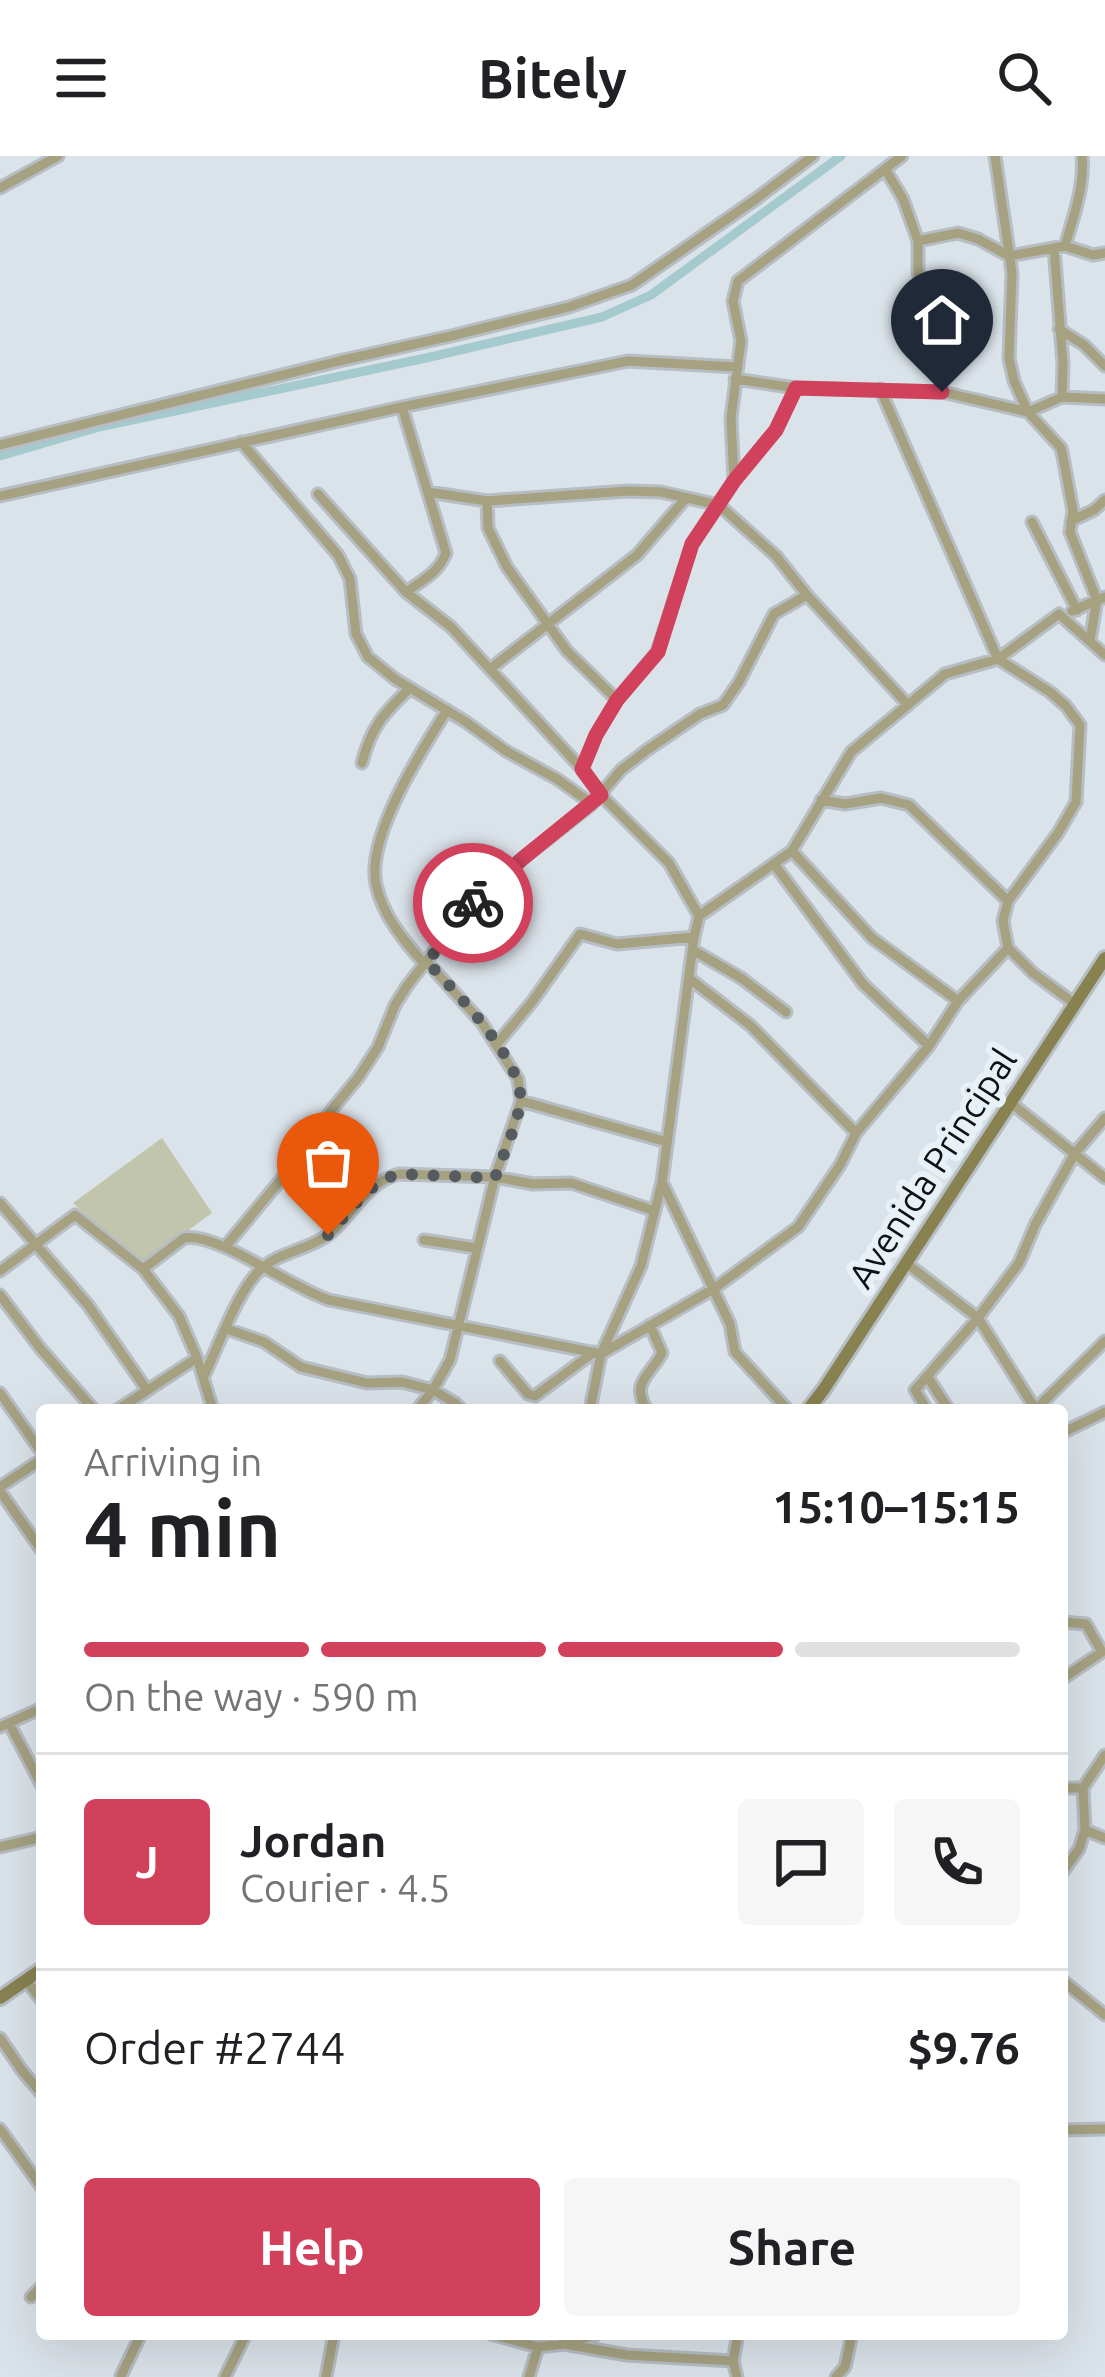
<!DOCTYPE html>
<meta charset="utf-8">
<style>
:root{--surface:#fff;--page:#f6f6f6;--text:#202124;--muted:#757577;--line:#e0e0e0;--accent:#d1415c}
body{margin:0;font-family:Ubuntu,sans-serif;background:var(--page);color:var(--text);height:100vh;display:flex;flex-direction:column;font-size:45px;white-space:nowrap}
*{box-sizing:border-box;margin:0}
p{font-size:39px;color:var(--muted)}
.icon{flex:none;width:66px;height:66px;fill:none;stroke:currentColor;stroke-width:2;stroke-linecap:round;stroke-linejoin:round}
.map{position:relative;flex:1;overflow:hidden}
.sheet{position:absolute;left:36px;top:1248px;width:1032px;height:936px;display:flex;flex-direction:column;background:var(--surface);border-radius:12px;box-shadow:0 12px 48px #0002}
.sheet>*{flex:none}
.pin{position:absolute;display:grid;place-items:center;width:102px;height:102px;color:#fff;margin:-123px -51px;border-radius:50% 50% 50% 0;rotate:-45deg;box-shadow:0 0 12px #0007}
.pin .icon{rotate:45deg}
.courier{position:absolute;display:grid;place-items:center;width:120px;height:120px;margin:-60px;border:9px solid #d1415c;border-radius:50%;background:#fff;color:#222;box-shadow:0 3px 15px #0007}
.overview em{font-style:normal;font-weight:700}
.overview div{display:flex;flex-direction:column-reverse}
.overview{display:flex;align-items:center;justify-content:space-between;height:204px;padding:0 48px}
h1{font-size:78px;font-weight:700;line-height:90px}
.bar{display:grid;grid-template-columns:repeat(4,1fr);gap:18px 12px;align-content:center;height:144px;padding:0 48px}
.bar i{height:15px;border-radius:9px;background:var(--line)}
.bar .on{background:var(--accent)}
.bar p{grid-column:span 4}
.line{display:flex;align-items:center;gap:30px;padding:0 48px;border-top:3px solid var(--line)}
.line div{flex:1}
.round{display:grid;place-items:center;flex:none;width:126px;height:126px;border-radius:12px;background:var(--page)}
.action{display:flex;gap:24px;margin-top:auto;padding:24px 48px}
.action a{flex:1;height:138px;border-radius:12px;background:var(--accent);color:#fff;font-size:48px;font-weight:700;line-height:138px;text-align:center}
.action a+a{background:var(--page);color:var(--text)}
header{display:flex;justify-content:space-between;align-items:center;height:156px;padding:0 48px;background:var(--surface);font-size:54px;font-weight:700}
.map>svg:first-child{display:block}
</style>
<header><svg class="icon" aria-label="menu" viewBox="0 0 24 24"><path d="M4 6h16M4 12h16M4 18h16"/></svg>Bitely<svg class="icon" aria-label="search" viewBox="0 0 24 24"><circle cx="10" cy="10" r="6"/><path d="M15 15l6 6"/></svg></header>
<div class="map">
<svg width="1105" height="2221" viewBox="0 0 1105 2221">
<rect width="100%" height="100%" fill="#dbe3ea"/>
<path fill="#c1c5ac" d="M162,982L212,1057L142,1108L73,1047Z"/>
<g fill="none" stroke-linecap="round" stroke-linejoin="round">
<path stroke="#a4cacd" stroke-width="9" d="M0,300L99,271L426,202L602,161L651,139L841,0"/>
<defs>
<path id="street" d="M995,0L1012,117L1009,202L1014,225L1028,256L1061,292L1063,301L1073,355L1070,376L1097,444L1090,484
M885,13L903,43L918,85V116L937,189L942,236
M0,32L58,0
M918,85L958,77L978,83L1009,100L1065,90L1093,99L1105,97
M1065,90C1073,62 1085,30 1082,0
M1054,92L1063,208L1062,241
M1059,173L1084,189L1105,210
M735,223L796,232L942,236L1028,256L1062,241L1105,243
M402,251L446,397C439,416 423,424 406,436
M241,286L338,399L350,423L356,478L368,501L395,523L466,566L506,595L557,623L592,648
M0,289L339,205L451,180L569,151L632,129L756,43L813,0
M734,325L776,274L796,232
M428,336L487,345L628,335L661,336L719,349L776,400L807,439L908,549
M318,338L406,436L451,471L582,613L601,639L669,707L699,760L694,781L662,1026L641,1110L601,1198L590,1254
M0,340L402,251L628,205L737,211
M487,345L488,372L507,411L567,495L617,544
M1071,365L1094,354L1105,344
M1032,366L1077,454
M1072,455L1105,441
M490,513L637,399L686,342
M362,607C371,571 384,557 410,532
M582,613L596,579L617,544L657,496L692,388L734,325L731,262L741,185L733,145L738,125L902,0
M821,644L845,648L881,642L909,649L1008,745
M792,695L872,782L958,845
M774,708L863,828L929,890
M699,760L792,695L851,596L945,518L998,503L1059,458L1105,499
M1008,792L1033,817L1075,848
M693,794L741,822L786,856
M425,809C405,786 382,759 376,728C366,680 422,594 447,554
M690,823L751,870L856,977
M496,889L532,846L580,778L617,788L694,781
M521,945L667,986
M1011,947L1105,1022
M662,1026L730,1168L735,1196L788,1254
M0,1047L88,1149L147,1234
M424,1084L476,1092
M225,1091L298,1003L333,952L358,922L378,891L395,849L407,830L469,750L522,703L592,648L621,614L647,594L700,558L723,549L739,526L774,458L807,439
M906,1107L978,1162L1036,1254
M0,1115L75,1059L143,1113
M0,1139L40,1192L94,1254
M227,1173L264,1186L301,1211L367,1227L402,1226L433,1234L455,1247L462,1254
M500,1205L528,1238L535,1240L594,1196
M927,1220L949,1254
M203,1222C218,1192 237,1135 261,1113C279,1096 308,1094 328,1079C353,1059 366,1026 399,1018L495,1021L533,1028L571,1027L655,1055
M0,1237L42,1297
M1036,1253L1105,1185
M117,1254L197,1202
M213,1254L197,1202L179,1160L143,1113L184,1082C218,1076 291,1132 329,1144L601,1198L715,1132L798,1071L840,1009L856,977L929,890L958,845L1008,792L1003,765L1008,745L1058,677L1076,646L1080,569L1066,550L1050,536L998,503L880,233
M417,1254L433,1234L450,1204L495,1021L521,945L518,923L482,867L427,806
M647,1254C630,1226 650,1220 662,1197L650,1169
M927,1254L915,1234L978,1162L1019,1107L1035,1069L1075,997L1105,962
M1062,1277L1105,1256
M0,1331L42,1303
M0,1335L42,1395
M1062,1466L1086,1468L1102,1496
M1062,1523L1102,1496
M9,1567L42,1630
M0,1571L42,1552
M1062,1632H1083
M1085,1674L1105,1682
M0,1691L42,1681
M1062,1717L1079,1693L1085,1674L1083,1632L1105,1599
M26,1824L42,1845
M1062,1824L1105,1859
M0,1882L23,1916L42,1938
M0,1973L42,2032
M1062,1974L1105,1973
M31,2141L42,2130
M491,2178L538,2191L564,2188L627,2199L733,2205
M562,2178L564,2188L597,2178
M121,2220L141,2178
M225,2221L246,2178
M326,2221L334,2178
M529,2221L538,2191
M737,2221L733,2205L738,2178
M836,2221L845,2211L852,2178"/>
<path id="secondary" d="M808,1254L824,1233L1105,802
M0,1842L42,1813"/>
</defs>
<use href="#street" stroke="#b6bdc3" stroke-width="15"/>
<use href="#secondary" stroke="#b6bdc3" stroke-width="18"/>
<use href="#street" stroke="#a5a181" stroke-width="9"/>
<use href="#secondary" stroke="#888150" stroke-width="12"/>
</g>
<g fill="none" stroke-linecap="round" stroke-linejoin="round">
<path stroke="#565b5f" stroke-width="12" stroke-dasharray="0 21.6" d="M328,1079C349,1057 368,1026 399,1018L495,1022C503,998 516,973 520,948C527,908 454,834 427,806L473,747"/>
<path stroke="#d1415c" stroke-width="15" d="M473,747L522,703L601,639L582,613L596,579L617,544L658,496L692,388L734,325L776,274L796,232L942,236"/>
</g>
<g text-anchor="middle" stroke-width="12" stroke-linejoin="round" paint-order="stroke">
<g font-size="36" fill="#0f1214" stroke="#e8f1f8">
<text transform="translate(932 1012) rotate(-57)" y="13">Avenida Principal</text>
</g>
</g>
</svg>
<div class="pin" style="left:328px;top:1079px;background:#ea580c"><svg class="icon" aria-label="bag" viewBox="0 0 24 24"><path d="M5 8h14l-1 12H6zM9 8a3 3 0 0 1 6 0"/></svg></div>
<div class="pin" style="left:942px;top:236px;background:#1f2937"><svg class="icon" aria-label="home" viewBox="0 0 24 24"><path d="M3 11l9-7 9 7M6 9v11h12V9"/></svg></div>
<div class="courier" style="left:473px;top:747px"><svg class="icon" aria-label="bike" viewBox="0 0 24 24"><circle cx="6" cy="16" r="4"/><circle cx="18" cy="16" r="4"/><path d="M6 16l4-8h5l3 8M10 8l3 8H6M13 5h3"/></svg></div>
<section class="sheet">
<div class="overview"><div><h1>4 min</h1><p>Arriving in</p></div><em>15:10–15:15</em></div>
<div class="bar"><i class="on"></i><i class="on"></i><i class="on"></i><i></i><p>On the way · 590 m</p></div>
<div class="line" style="height:216px"><b class="round" style="background:var(--accent);color:#fff">J</b><div><b>Jordan</b><p>Courier · 4.5</p></div><a class="round"><svg class="icon" aria-label="chat" viewBox="0 0 24 24"><path d="M4 5h16v11H9l-5 4z"/></svg></a><a class="round"><svg class="icon" aria-label="phone" viewBox="0 0 24 24"><path d="M5 4h4l2 5-3 2q2 4 5 5l2-3 5 2v4C11 20 4 13 5 4z"/></svg></a></div>
<div class="line" style="height:156px"><div>Order #2744</div><b>$9.76</b></div>
<div class="action"><a>Help</a><a>Share</a></div>
</section>
</div>
